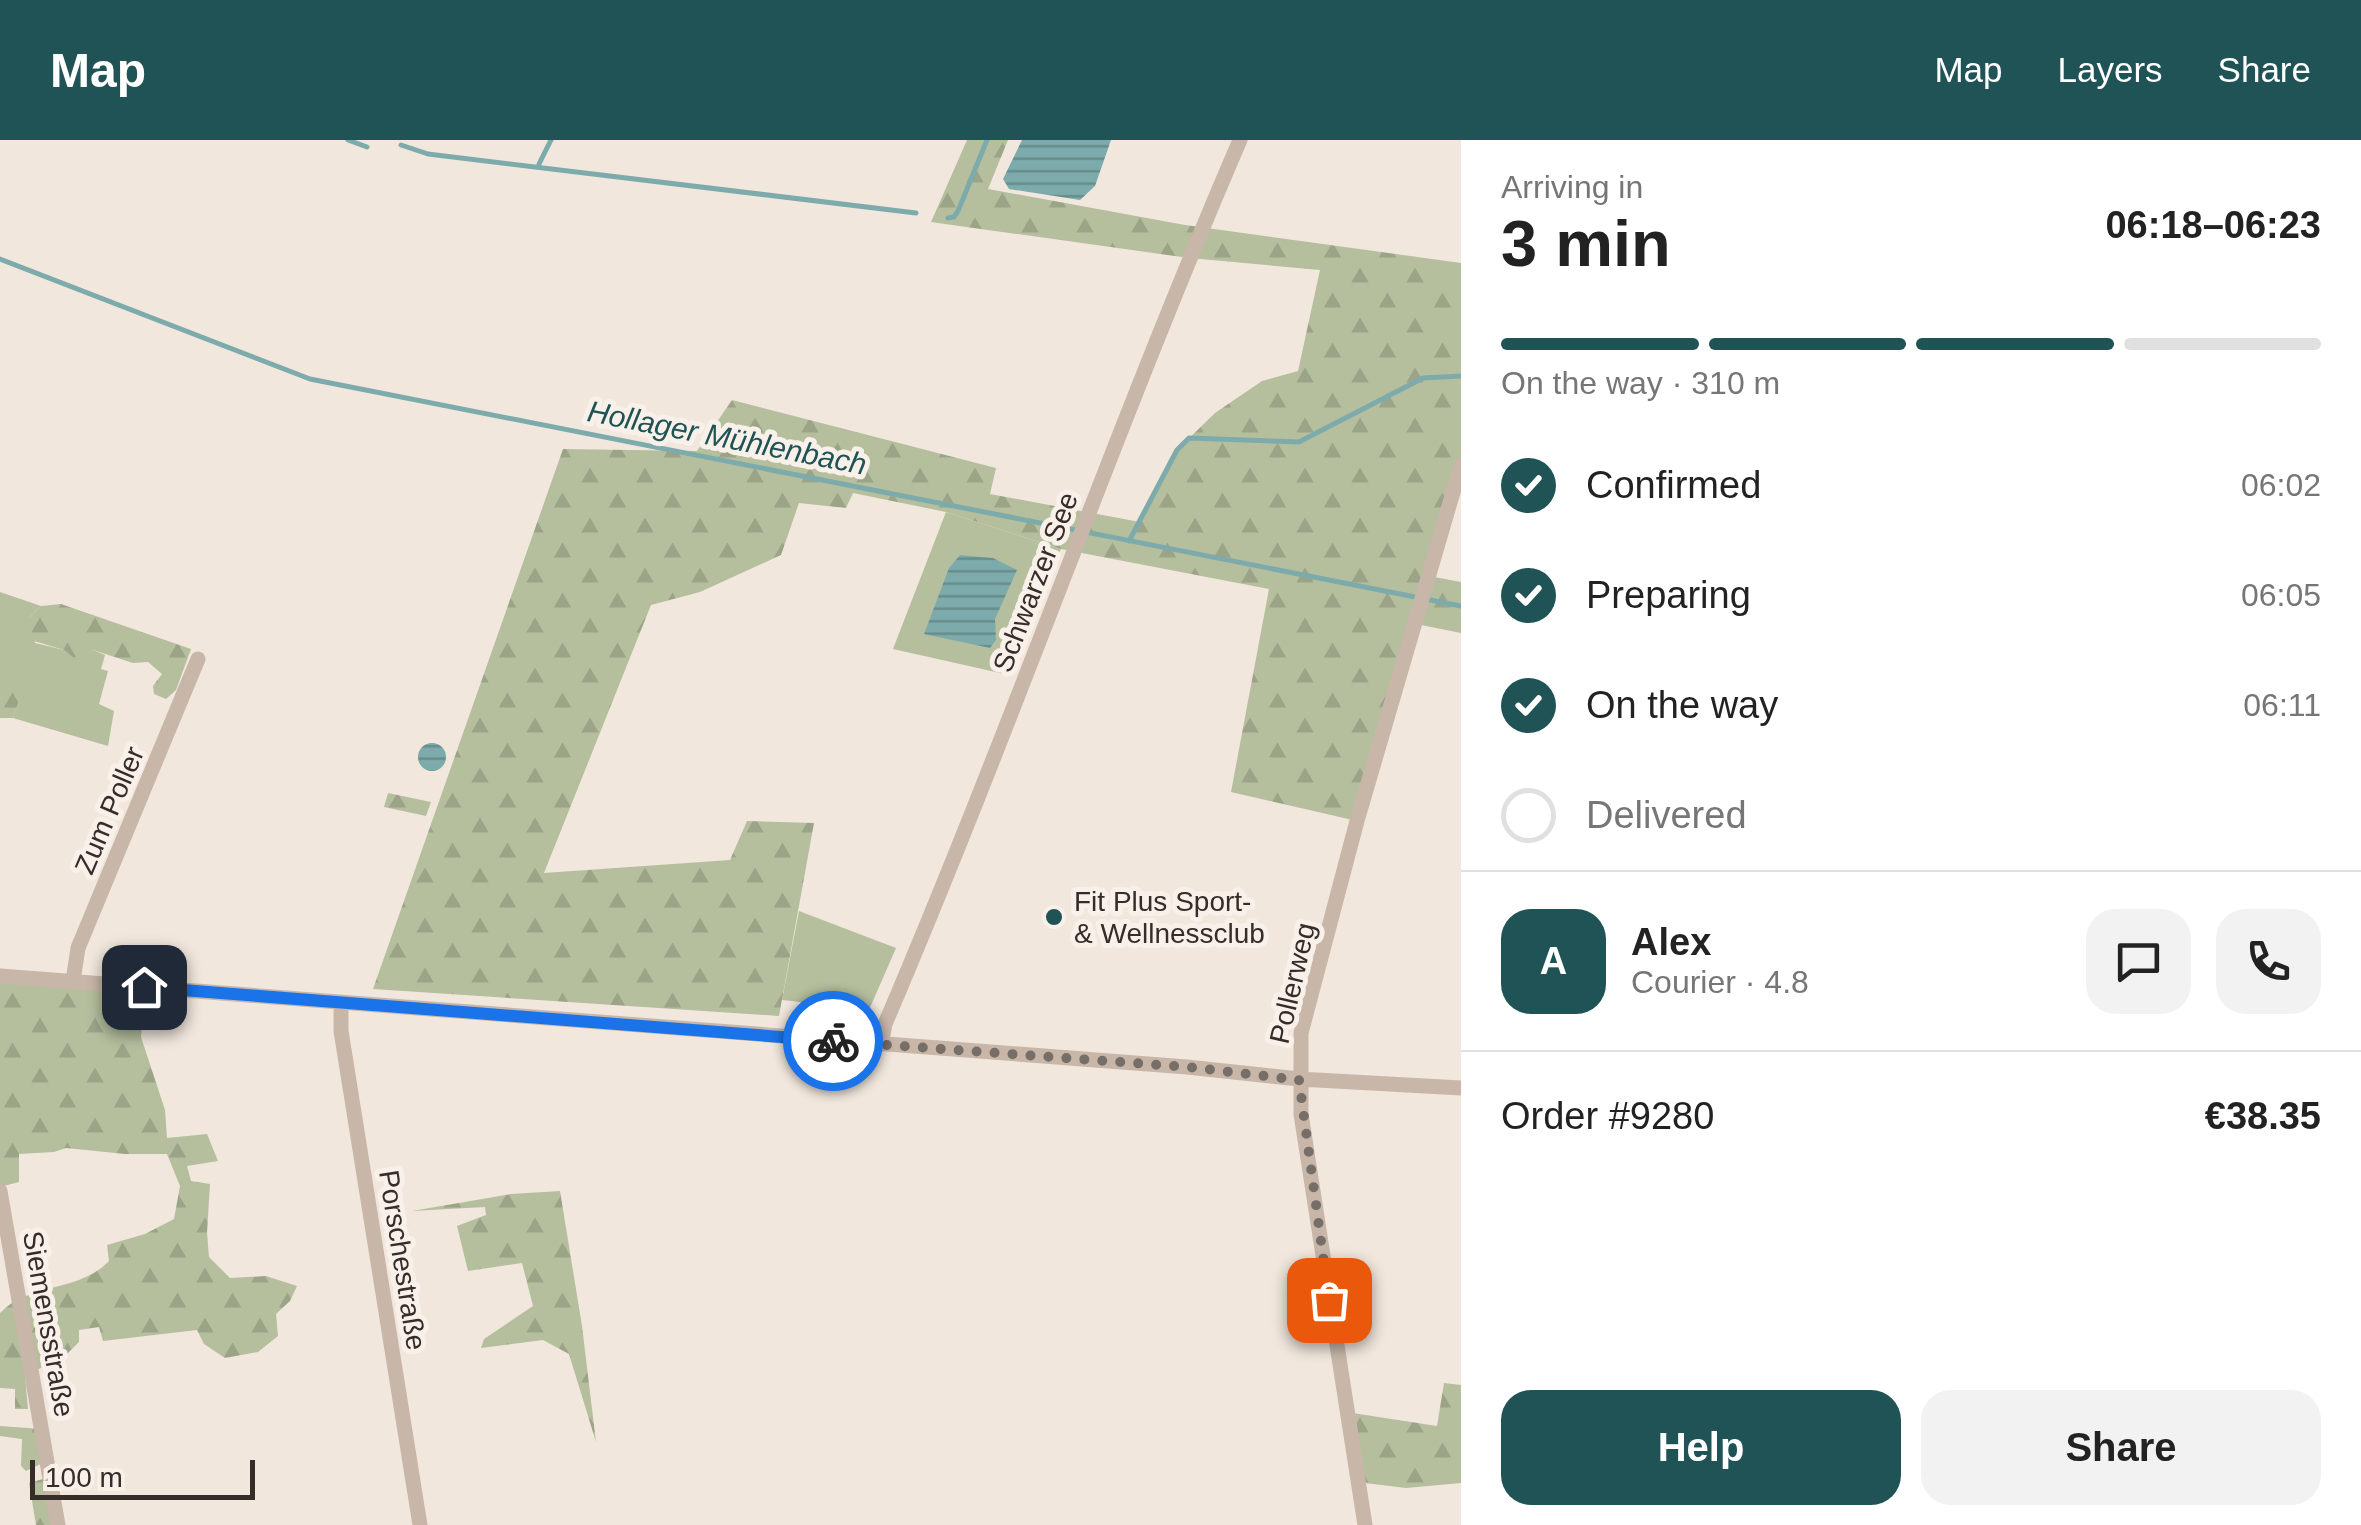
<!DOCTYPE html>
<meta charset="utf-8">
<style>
:root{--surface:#fff;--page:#f2f2f2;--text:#222;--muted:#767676;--line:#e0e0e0;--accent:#205355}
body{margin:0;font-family:Arial,sans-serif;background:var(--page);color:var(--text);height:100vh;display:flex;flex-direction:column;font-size:38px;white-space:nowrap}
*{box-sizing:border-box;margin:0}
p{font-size:32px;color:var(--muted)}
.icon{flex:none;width:55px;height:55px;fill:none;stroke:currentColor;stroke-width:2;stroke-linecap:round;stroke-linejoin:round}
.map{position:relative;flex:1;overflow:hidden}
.panel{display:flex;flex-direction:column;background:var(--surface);width:900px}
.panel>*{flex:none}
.scale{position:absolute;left:30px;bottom:25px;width:225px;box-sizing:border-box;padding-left:10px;border:5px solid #362d29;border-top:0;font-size:28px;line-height:35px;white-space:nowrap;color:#362d29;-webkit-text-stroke:8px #f9f1e9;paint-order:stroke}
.pin{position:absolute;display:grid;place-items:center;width:85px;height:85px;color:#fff;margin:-42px;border-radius:20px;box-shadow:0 5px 15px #0006}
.courier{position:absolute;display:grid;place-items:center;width:100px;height:100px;margin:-50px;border:8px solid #1a73e8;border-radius:50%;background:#fff;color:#222;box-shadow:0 2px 12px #0007}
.head em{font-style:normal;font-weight:600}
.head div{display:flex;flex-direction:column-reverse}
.head{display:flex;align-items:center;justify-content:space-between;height:170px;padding:0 40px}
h1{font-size:65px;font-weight:600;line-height:75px}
.bar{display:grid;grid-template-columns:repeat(4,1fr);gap:15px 10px;align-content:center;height:120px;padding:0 40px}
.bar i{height:12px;border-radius:8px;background:var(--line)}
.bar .on{background:var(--accent)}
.bar p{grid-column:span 4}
.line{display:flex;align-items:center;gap:25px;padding:0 40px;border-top:2px solid var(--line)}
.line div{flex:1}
.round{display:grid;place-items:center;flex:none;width:105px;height:105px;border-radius:30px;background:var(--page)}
ol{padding:0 40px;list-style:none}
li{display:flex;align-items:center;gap:30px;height:110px}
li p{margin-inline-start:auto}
li .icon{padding:10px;border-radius:50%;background:var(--accent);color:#fff;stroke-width:4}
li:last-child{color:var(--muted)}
li i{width:55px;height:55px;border:5px solid var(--line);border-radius:50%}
.cta{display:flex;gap:20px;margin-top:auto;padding:20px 40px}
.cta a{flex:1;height:115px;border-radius:30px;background:var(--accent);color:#fff;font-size:40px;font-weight:600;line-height:115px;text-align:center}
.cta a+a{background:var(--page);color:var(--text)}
header{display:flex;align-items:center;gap:60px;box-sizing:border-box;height:140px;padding:0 50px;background:var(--accent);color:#fff}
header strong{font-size:48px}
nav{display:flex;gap:55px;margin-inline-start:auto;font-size:35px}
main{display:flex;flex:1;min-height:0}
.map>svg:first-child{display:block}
</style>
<header>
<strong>Map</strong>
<nav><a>Map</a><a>Layers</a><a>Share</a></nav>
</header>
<main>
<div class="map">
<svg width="1461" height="1385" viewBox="0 0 1461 1385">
<defs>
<pattern id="forest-firs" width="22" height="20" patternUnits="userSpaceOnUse" patternTransform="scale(2.5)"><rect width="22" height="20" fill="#b5bf9e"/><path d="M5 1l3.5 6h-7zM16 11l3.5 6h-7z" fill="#9ca488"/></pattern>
<pattern id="water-rules" width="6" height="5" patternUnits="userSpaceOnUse" patternTransform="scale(2.5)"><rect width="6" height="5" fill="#7dabac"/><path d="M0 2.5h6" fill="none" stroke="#678c8c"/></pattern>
</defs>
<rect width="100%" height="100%" fill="#f1e7dd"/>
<path fill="#b5bf9e" d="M946,372L1061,409L1009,535L893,509Z
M0,452L41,466L29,478L35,503L64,510L74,517L93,510L105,515L101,529L108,531L99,564L114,571L108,606L13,578L26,538L0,559Z
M799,771L896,808L869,870L782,860Z"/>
<path fill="url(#forest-firs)" d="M967,0H1008L988,49L1185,85L1461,123V325L1429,436L1461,442V493L1416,484L1357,681L1231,652L1269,449L1061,409L946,372L853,353L846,368L799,363L781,415L700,452L651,465L544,733L730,720L747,681L814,683L779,876L373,849L563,309L697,311L732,260L996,328L990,354L1140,382L1177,310L1215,273L1262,241L1298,231L1320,130L1189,118L931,82Z
M61,464L191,509L176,550L166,559L154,554L153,546L162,534L148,522L133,523L93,510L74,518L64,510L27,499L29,478L41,466Z
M12,536L27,537L13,578H0V559Z
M388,653L431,662L426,676L384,667Z
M0,836L145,847L141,897L165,970L167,998L207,994L218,1021L187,1026L191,1041L210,1044L207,1093L209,1117L230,1138L266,1136L297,1146L290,1161L276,1174L278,1196L258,1212L225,1218L204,1204L197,1190L103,1201L99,1187L79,1190V1202L63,1218L25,1235L28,1269H15V1249L0,1248V1173C30,1142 78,1153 109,1121L107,1105L145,1094L174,1079L180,1046L167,1014H125L66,1008L54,1012L19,1014V1042L0,1047Z
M560,1051L582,1186L596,1302L569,1214L543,1200L481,1208L484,1199L533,1166L522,1123L468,1131L457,1086L486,1075L485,1067L412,1071L511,1054Z
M1444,1243L1461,1245V1343L1406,1348L1357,1342L1346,1272L1437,1286Z
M0,1286L42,1289L47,1321L26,1331L21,1326L22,1299L0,1296Z
M50,1337L58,1385H36L29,1343Z"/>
<path fill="url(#water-rules)" d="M1022,0H1111L1095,46L1080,60L1009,49L1003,39Z
M960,415L993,418L1017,430L995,479L996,500L990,508L924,494L949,428Z
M418 617a14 14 0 1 1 28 0a14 14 0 1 1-28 0Z"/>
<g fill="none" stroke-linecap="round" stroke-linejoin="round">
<path stroke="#7dabac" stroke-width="5" d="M348,0L367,7
M401,5L428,14L916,73
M539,24L551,0
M948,78L954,77L958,71L987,0
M0,119L310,239L1461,466
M1129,401L1177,310L1189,298L1299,302L1423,238L1461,236"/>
<path stroke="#c8b7a9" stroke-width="15" d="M0,836L1187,927L1299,939L1461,948
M73,841L78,808L198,519
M341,862V891L420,1385
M881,904L885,884C1010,592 1114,292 1240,0
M0,1051L58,1385
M1365,1385L1301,974V893L1357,681L1461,325"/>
</g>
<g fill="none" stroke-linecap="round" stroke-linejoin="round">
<path stroke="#776e68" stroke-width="10" stroke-dasharray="0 18" d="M833,901L1188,927L1299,940L1329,1160"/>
<path stroke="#1a73e8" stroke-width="12" d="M144,847L833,901"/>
</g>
<circle fill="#205355" stroke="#f9f1e9" stroke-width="4" cx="1054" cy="777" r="10"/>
<g text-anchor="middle" stroke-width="10" stroke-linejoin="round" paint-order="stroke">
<g font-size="28" fill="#362d29" stroke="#f9f1e9">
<text transform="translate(1035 442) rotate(-69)" y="10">Schwarzer See</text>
<text transform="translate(109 670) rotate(-67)" y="10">Zum Poller</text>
<text transform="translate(1292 843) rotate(-77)" y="10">Pollerweg</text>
<text transform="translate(403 1120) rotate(81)" y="10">Porschestraße</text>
<text transform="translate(49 1184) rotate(80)" y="10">Siemensstraße</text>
</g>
<g font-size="28" fill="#362d29" stroke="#f9f1e9" text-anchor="start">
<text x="1074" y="771">Fit Plus Sport-<tspan x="1074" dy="32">&amp; Wellnessclub</tspan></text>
</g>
<g font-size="30" font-style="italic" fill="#205355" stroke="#f9f1e9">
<text transform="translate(727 298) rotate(11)" y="10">Hollager Mühlenbach</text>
</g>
</g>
</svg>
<div class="scale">100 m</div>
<div class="pin" style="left:1329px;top:1160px;background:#ea580c"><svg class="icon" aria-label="bag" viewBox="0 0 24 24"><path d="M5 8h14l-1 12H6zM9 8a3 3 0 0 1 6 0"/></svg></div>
<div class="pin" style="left:144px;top:847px;background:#1f2937"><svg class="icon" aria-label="home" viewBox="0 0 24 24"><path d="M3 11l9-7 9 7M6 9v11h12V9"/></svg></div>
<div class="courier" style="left:833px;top:901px"><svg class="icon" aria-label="bike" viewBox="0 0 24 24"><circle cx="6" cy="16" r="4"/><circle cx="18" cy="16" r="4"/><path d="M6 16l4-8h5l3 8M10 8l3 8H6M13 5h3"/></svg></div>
</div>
<section class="panel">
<div class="head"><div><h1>3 min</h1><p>Arriving in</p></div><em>06:18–06:23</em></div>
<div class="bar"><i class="on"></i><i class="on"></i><i class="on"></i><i></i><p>On the way · 310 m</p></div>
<ol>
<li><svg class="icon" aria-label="check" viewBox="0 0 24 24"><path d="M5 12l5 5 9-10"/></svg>Confirmed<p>06:02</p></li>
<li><svg class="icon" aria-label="check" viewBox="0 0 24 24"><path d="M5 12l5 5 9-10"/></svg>Preparing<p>06:05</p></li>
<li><svg class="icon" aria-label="check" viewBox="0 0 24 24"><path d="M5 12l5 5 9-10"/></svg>On the way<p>06:11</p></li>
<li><i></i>Delivered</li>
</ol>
<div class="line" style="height:180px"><b class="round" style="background:var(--accent);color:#fff">A</b><div><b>Alex</b><p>Courier · 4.8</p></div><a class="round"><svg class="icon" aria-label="chat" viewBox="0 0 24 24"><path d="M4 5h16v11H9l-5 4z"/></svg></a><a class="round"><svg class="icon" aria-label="phone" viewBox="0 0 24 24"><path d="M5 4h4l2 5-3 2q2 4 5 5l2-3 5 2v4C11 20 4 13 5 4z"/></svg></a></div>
<div class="line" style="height:130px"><div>Order #9280</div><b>€38.35</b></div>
<div class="cta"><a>Help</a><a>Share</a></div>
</section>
</main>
